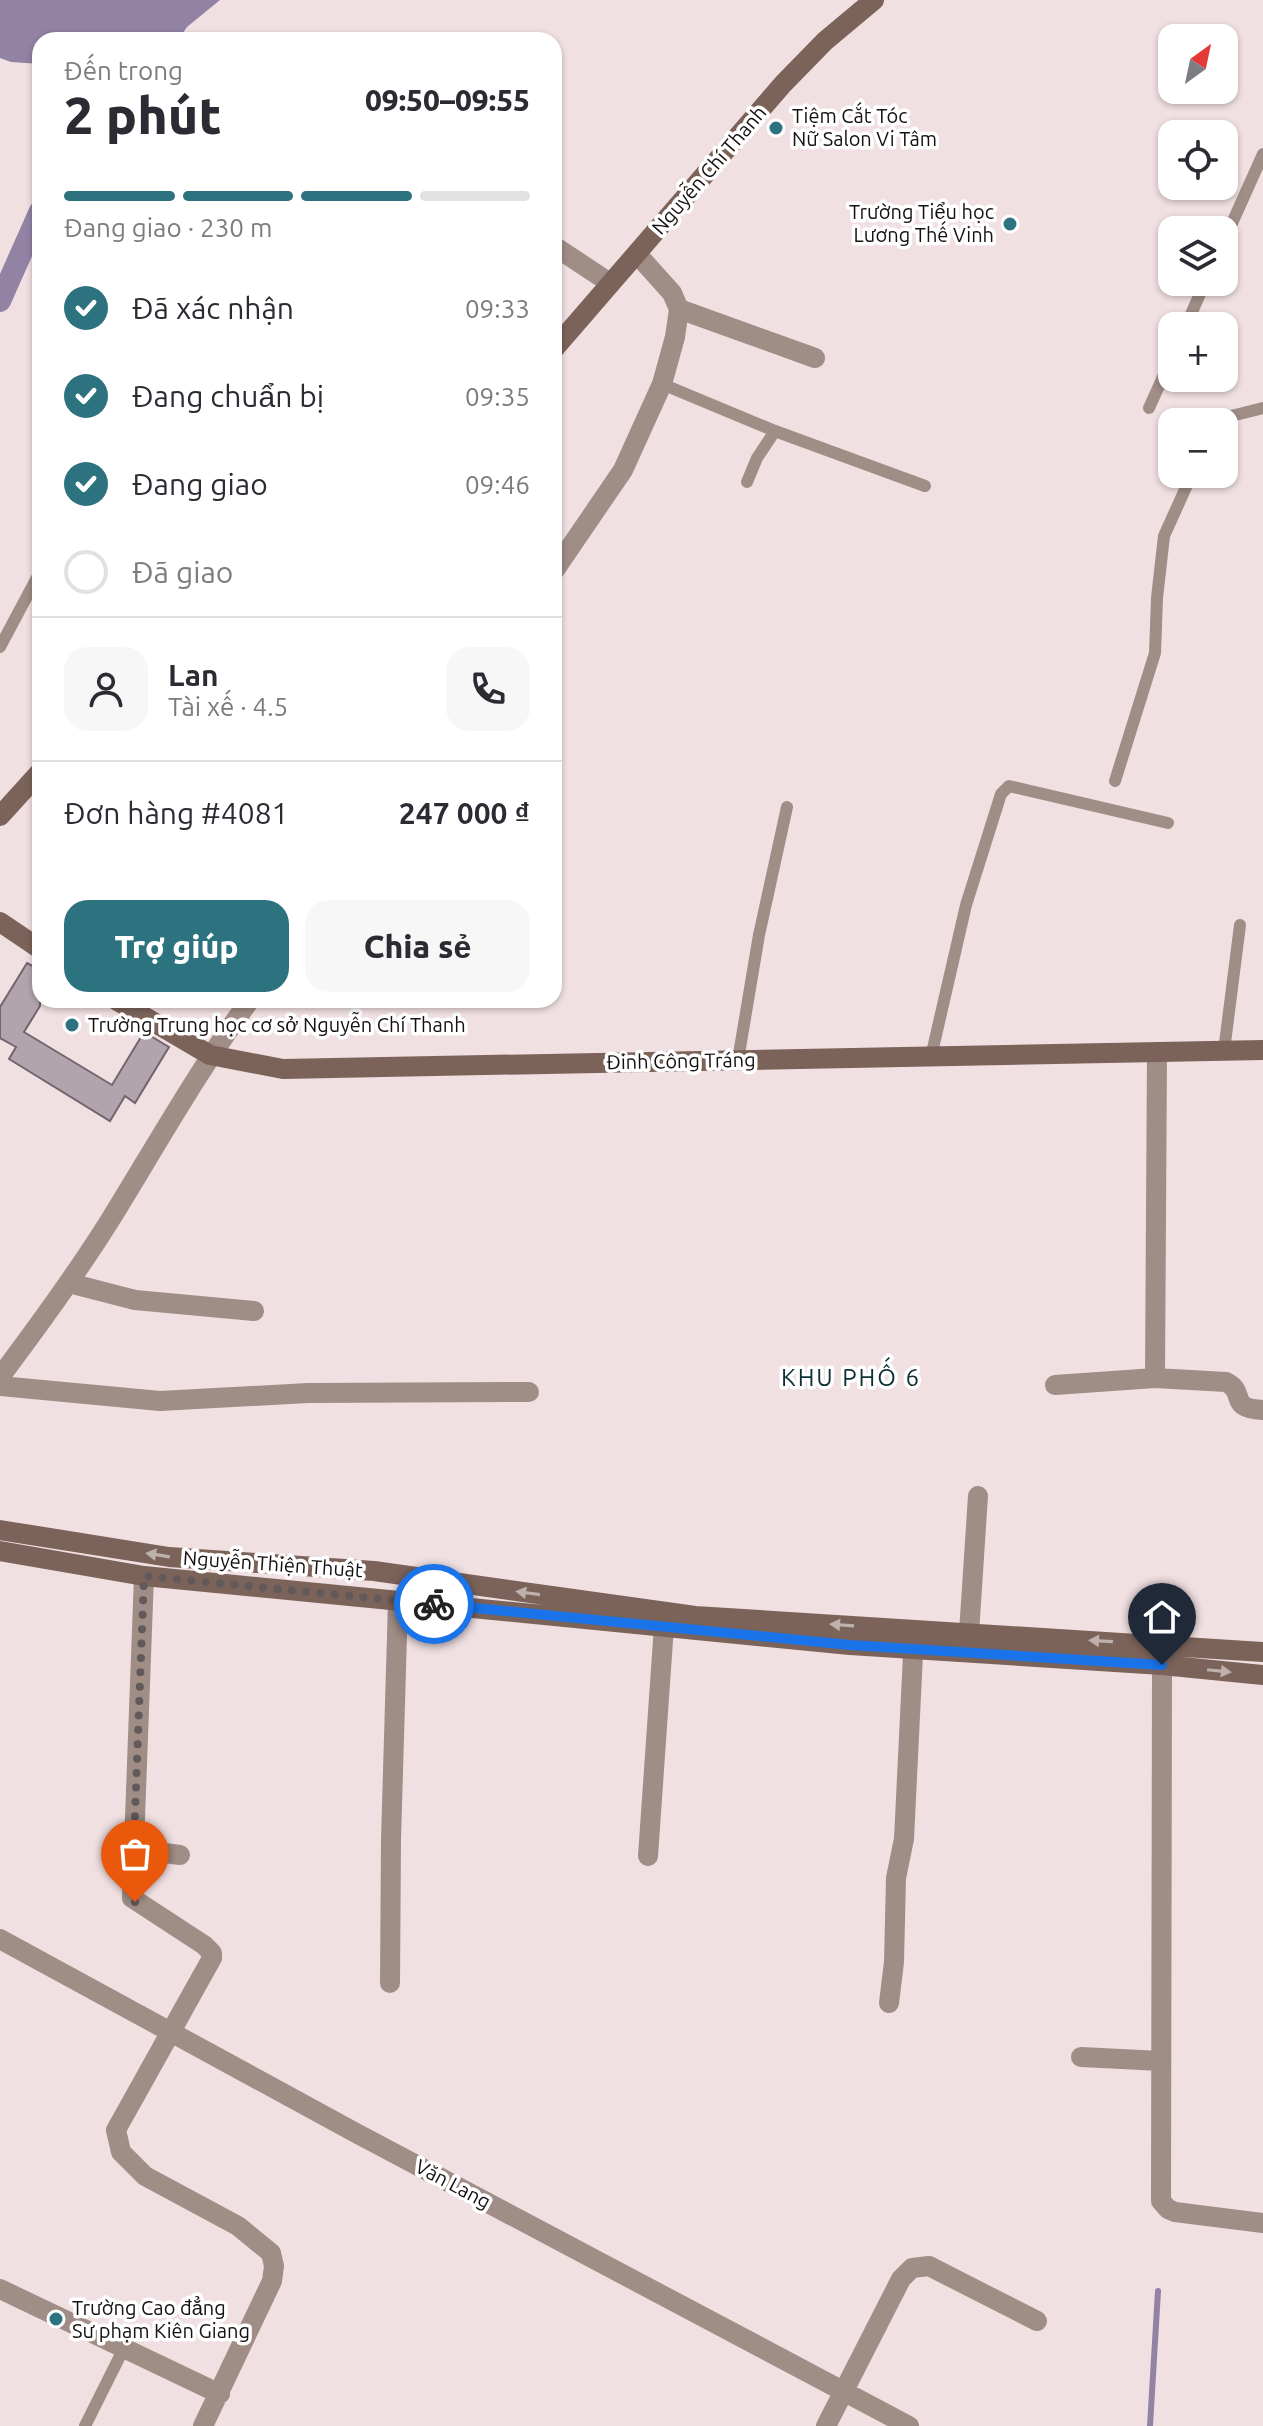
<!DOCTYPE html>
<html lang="vi">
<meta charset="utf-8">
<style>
:root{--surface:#fff;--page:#f7f7f7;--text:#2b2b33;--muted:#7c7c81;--line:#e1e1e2;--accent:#2c737f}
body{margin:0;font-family:Ubuntu,sans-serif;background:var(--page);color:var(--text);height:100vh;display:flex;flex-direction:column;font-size:30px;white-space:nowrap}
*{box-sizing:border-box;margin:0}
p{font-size:26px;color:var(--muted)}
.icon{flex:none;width:44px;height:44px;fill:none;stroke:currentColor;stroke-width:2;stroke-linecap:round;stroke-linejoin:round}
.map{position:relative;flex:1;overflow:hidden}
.side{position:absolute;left:32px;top:32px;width:530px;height:976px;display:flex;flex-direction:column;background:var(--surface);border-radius:24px;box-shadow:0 2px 6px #0004}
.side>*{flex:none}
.needle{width:52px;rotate:33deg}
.fabs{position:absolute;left:1158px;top:24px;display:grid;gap:16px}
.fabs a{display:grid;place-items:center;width:80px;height:80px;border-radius:16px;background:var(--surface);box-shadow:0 2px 6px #0004;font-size:40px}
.pin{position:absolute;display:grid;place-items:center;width:68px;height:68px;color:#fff;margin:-82px -34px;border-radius:50% 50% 50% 0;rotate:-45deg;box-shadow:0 0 8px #0007}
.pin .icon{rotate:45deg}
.courier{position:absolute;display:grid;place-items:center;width:80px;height:80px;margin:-40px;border:6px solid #1a73e8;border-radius:50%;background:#fff;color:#222;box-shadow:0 2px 10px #0007}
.head em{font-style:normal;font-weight:800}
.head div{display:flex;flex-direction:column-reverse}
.head{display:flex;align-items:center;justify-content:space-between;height:136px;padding:0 32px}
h1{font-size:52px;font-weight:800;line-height:60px}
.bar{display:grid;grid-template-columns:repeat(4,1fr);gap:12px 8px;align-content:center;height:96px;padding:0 32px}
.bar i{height:10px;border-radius:6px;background:var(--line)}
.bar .on{background:var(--accent)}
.bar p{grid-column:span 4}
.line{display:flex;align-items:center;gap:20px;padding:0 32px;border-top:2px solid var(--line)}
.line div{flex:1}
.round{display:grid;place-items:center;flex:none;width:84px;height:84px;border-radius:24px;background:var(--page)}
ol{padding:0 32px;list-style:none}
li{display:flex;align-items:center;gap:24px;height:88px}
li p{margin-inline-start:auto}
li .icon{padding:8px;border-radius:50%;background:var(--accent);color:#fff;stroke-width:4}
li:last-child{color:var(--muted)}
li i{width:44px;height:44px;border:4px solid var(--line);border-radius:50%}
.button{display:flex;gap:16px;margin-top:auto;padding:16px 32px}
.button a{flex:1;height:92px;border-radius:24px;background:var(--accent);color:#fff;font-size:32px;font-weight:800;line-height:92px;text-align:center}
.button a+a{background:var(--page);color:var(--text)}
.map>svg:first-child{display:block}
</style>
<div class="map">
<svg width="1263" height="2426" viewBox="0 0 1263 2426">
<rect width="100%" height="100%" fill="#f1e0e2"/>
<path fill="#9283a5" d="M0,0H220L187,27L178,40H40V64L11,62L0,58Z"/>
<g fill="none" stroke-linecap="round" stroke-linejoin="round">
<path stroke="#9283a5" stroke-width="6" d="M1150,2426L1158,2291"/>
<path stroke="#9283a5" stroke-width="22" d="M0,301L40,211"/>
</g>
<path fill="#b1a4ad" stroke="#71666d" stroke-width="2" d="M27,963L40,970V1006L24,1032L112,1085L144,1032L169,1047L135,1103L125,1096L110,1121L9,1059L16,1047L0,1038V1007Z"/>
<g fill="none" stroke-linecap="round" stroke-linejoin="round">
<path stroke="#9f8d86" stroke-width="12" d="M1224,241L1263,154
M1186,326L1205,282
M662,384L775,431L925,486
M1149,408L1172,357
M1224,423L1231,416L1263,408
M747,482L757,458L775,431
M0,647L40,572
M1115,781L1155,653L1157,598L1164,536L1192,474
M1224,1051L1240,925
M931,1057L966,905L1001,794L1009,786L1168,823
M738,1060L759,935L787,807
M85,2426L124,2348"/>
<path stroke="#9f8d86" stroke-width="20" d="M554,246L610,283
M679,309L815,358
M554,571L623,470L662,384L675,337L679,309L672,293L637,254
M1157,1053L1155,1378L1226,1382C1248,1393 1226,1408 1263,1410
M69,1283L135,1300L254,1311
M0,1377C39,1325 78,1272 112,1217C157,1144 199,1069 250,1000
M1055,1385L1155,1378
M0,1386L160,1401L308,1393L529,1392
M144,1576L132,1898L204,1945L212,1953V1958L116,2130L121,2152L145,2176L238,2226L271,2253L274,2266L272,2281L203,2426
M969,1633L978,1496
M1162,1665L1161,2201L1168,2209L1175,2212L1263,2223
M134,1849L180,1855
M648,1856L664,1626
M0,1939L356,2133L909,2426
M390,1983L391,1840L398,1601
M889,2003L894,1962L896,1878L904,1839L914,1634
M1081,2057L1161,2061
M0,2289L220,2394
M826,2426L901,2279L912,2268L929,2266L1037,2321"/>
<path stroke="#7c635a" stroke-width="20" d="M554,349L783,84L825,41L874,0
M0,816L40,772
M0,922L40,949
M116,1000L210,1055L283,1069L1263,1050
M0,1530L169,1557L374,1571L695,1616L1263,1652
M0,1551L144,1576L850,1645L1162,1665L1263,1675"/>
</g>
<defs><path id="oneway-solid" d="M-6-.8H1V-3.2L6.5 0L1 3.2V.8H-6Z" transform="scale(2)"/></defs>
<g fill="#beb1ac">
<use href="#oneway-solid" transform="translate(158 1555) rotate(-171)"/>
<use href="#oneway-solid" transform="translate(528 1593) rotate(-172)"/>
<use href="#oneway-solid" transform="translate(842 1625) rotate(-176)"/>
<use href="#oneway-solid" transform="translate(1101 1641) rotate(-177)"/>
<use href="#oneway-solid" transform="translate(1219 1671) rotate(6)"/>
</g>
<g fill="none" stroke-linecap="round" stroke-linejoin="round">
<path stroke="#62595a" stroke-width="8" stroke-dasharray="0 14.4" d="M135,1902L132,1894L144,1576L434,1604"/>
<path stroke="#1a73e8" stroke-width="10" d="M434,1604L850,1645L1162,1665"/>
</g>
<g fill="#2c737f" stroke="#fff" stroke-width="3">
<circle cx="776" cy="128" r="8"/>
<circle cx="1010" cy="224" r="8"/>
<circle cx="72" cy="1025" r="8"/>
<circle cx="56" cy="2319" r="8"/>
</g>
<g text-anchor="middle" stroke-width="7" stroke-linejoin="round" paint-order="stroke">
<g font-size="20" fill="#151011" stroke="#fff" text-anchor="start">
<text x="792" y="123">Tiệm Cắt Tóc<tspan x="792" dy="23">Nữ Salon Vi Tâm</tspan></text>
<text x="994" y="219" text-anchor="end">Trường Tiểu học<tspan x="994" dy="23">Lương Thế Vinh</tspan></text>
<text x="88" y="1032">Trường Trung học cơ sở Nguyễn Chí Thanh</text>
<text x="72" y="2315">Trường Cao đẳng<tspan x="72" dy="23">Sư phạm Kiên Giang</tspan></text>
</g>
<g font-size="20" fill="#151011" stroke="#fff">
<text transform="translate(709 170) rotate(-49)" y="7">Nguyễn Chí Thanh</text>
<text transform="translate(681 1061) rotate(-1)" y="7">Đinh Công Tráng</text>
<text transform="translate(273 1564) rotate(4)" y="7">Nguyễn Thiện Thuật</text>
<text transform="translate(453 2184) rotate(28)" y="7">Văn Lang</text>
</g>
<g font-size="24" letter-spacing="2" fill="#0c2f35" stroke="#fff">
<text x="851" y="1386">KHU PHỐ 6</text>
</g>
</g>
</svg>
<div class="fabs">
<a><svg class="needle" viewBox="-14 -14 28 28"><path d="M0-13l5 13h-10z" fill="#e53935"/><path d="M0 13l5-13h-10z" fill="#7c7c81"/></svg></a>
<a><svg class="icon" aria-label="locate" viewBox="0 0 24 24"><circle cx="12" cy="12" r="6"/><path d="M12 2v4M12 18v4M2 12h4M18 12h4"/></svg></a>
<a><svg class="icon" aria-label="layers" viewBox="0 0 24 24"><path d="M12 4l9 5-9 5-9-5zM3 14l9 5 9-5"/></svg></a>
<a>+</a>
<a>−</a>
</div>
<div class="pin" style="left:135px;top:1902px;background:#ea580c"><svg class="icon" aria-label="bag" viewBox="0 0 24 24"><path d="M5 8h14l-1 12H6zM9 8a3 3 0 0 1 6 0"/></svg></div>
<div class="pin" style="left:1162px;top:1665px;background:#1f2937"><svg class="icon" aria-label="home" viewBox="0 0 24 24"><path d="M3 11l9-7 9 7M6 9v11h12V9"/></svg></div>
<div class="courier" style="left:434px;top:1604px"><svg class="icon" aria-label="bike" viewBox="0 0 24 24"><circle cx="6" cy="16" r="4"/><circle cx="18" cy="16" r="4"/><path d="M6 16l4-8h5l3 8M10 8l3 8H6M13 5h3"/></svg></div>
<section class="side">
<div class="head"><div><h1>2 phút</h1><p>Đến trong</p></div><em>09:50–09:55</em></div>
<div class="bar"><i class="on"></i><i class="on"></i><i class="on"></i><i></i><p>Đang giao · 230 m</p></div>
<ol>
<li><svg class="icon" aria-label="check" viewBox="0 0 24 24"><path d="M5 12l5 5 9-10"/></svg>Đã xác nhận<p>09:33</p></li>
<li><svg class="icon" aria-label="check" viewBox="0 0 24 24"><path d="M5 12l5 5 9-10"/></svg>Đang chuẩn bị<p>09:35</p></li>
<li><svg class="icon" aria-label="check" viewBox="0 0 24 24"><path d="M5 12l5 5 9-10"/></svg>Đang giao<p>09:46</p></li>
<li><i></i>Đã giao</li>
</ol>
<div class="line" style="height:144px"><a class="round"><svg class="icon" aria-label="person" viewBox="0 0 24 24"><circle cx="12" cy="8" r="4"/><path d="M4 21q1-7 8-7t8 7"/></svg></a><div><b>Lan</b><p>Tài xế · 4.5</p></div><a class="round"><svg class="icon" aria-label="phone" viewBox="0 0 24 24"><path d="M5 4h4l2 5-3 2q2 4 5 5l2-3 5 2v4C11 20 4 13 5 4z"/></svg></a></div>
<div class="line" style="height:104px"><div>Đơn hàng #4081</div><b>247 000 ₫</b></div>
<div class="button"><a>Trợ giúp</a><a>Chia sẻ</a></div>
</section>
</div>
